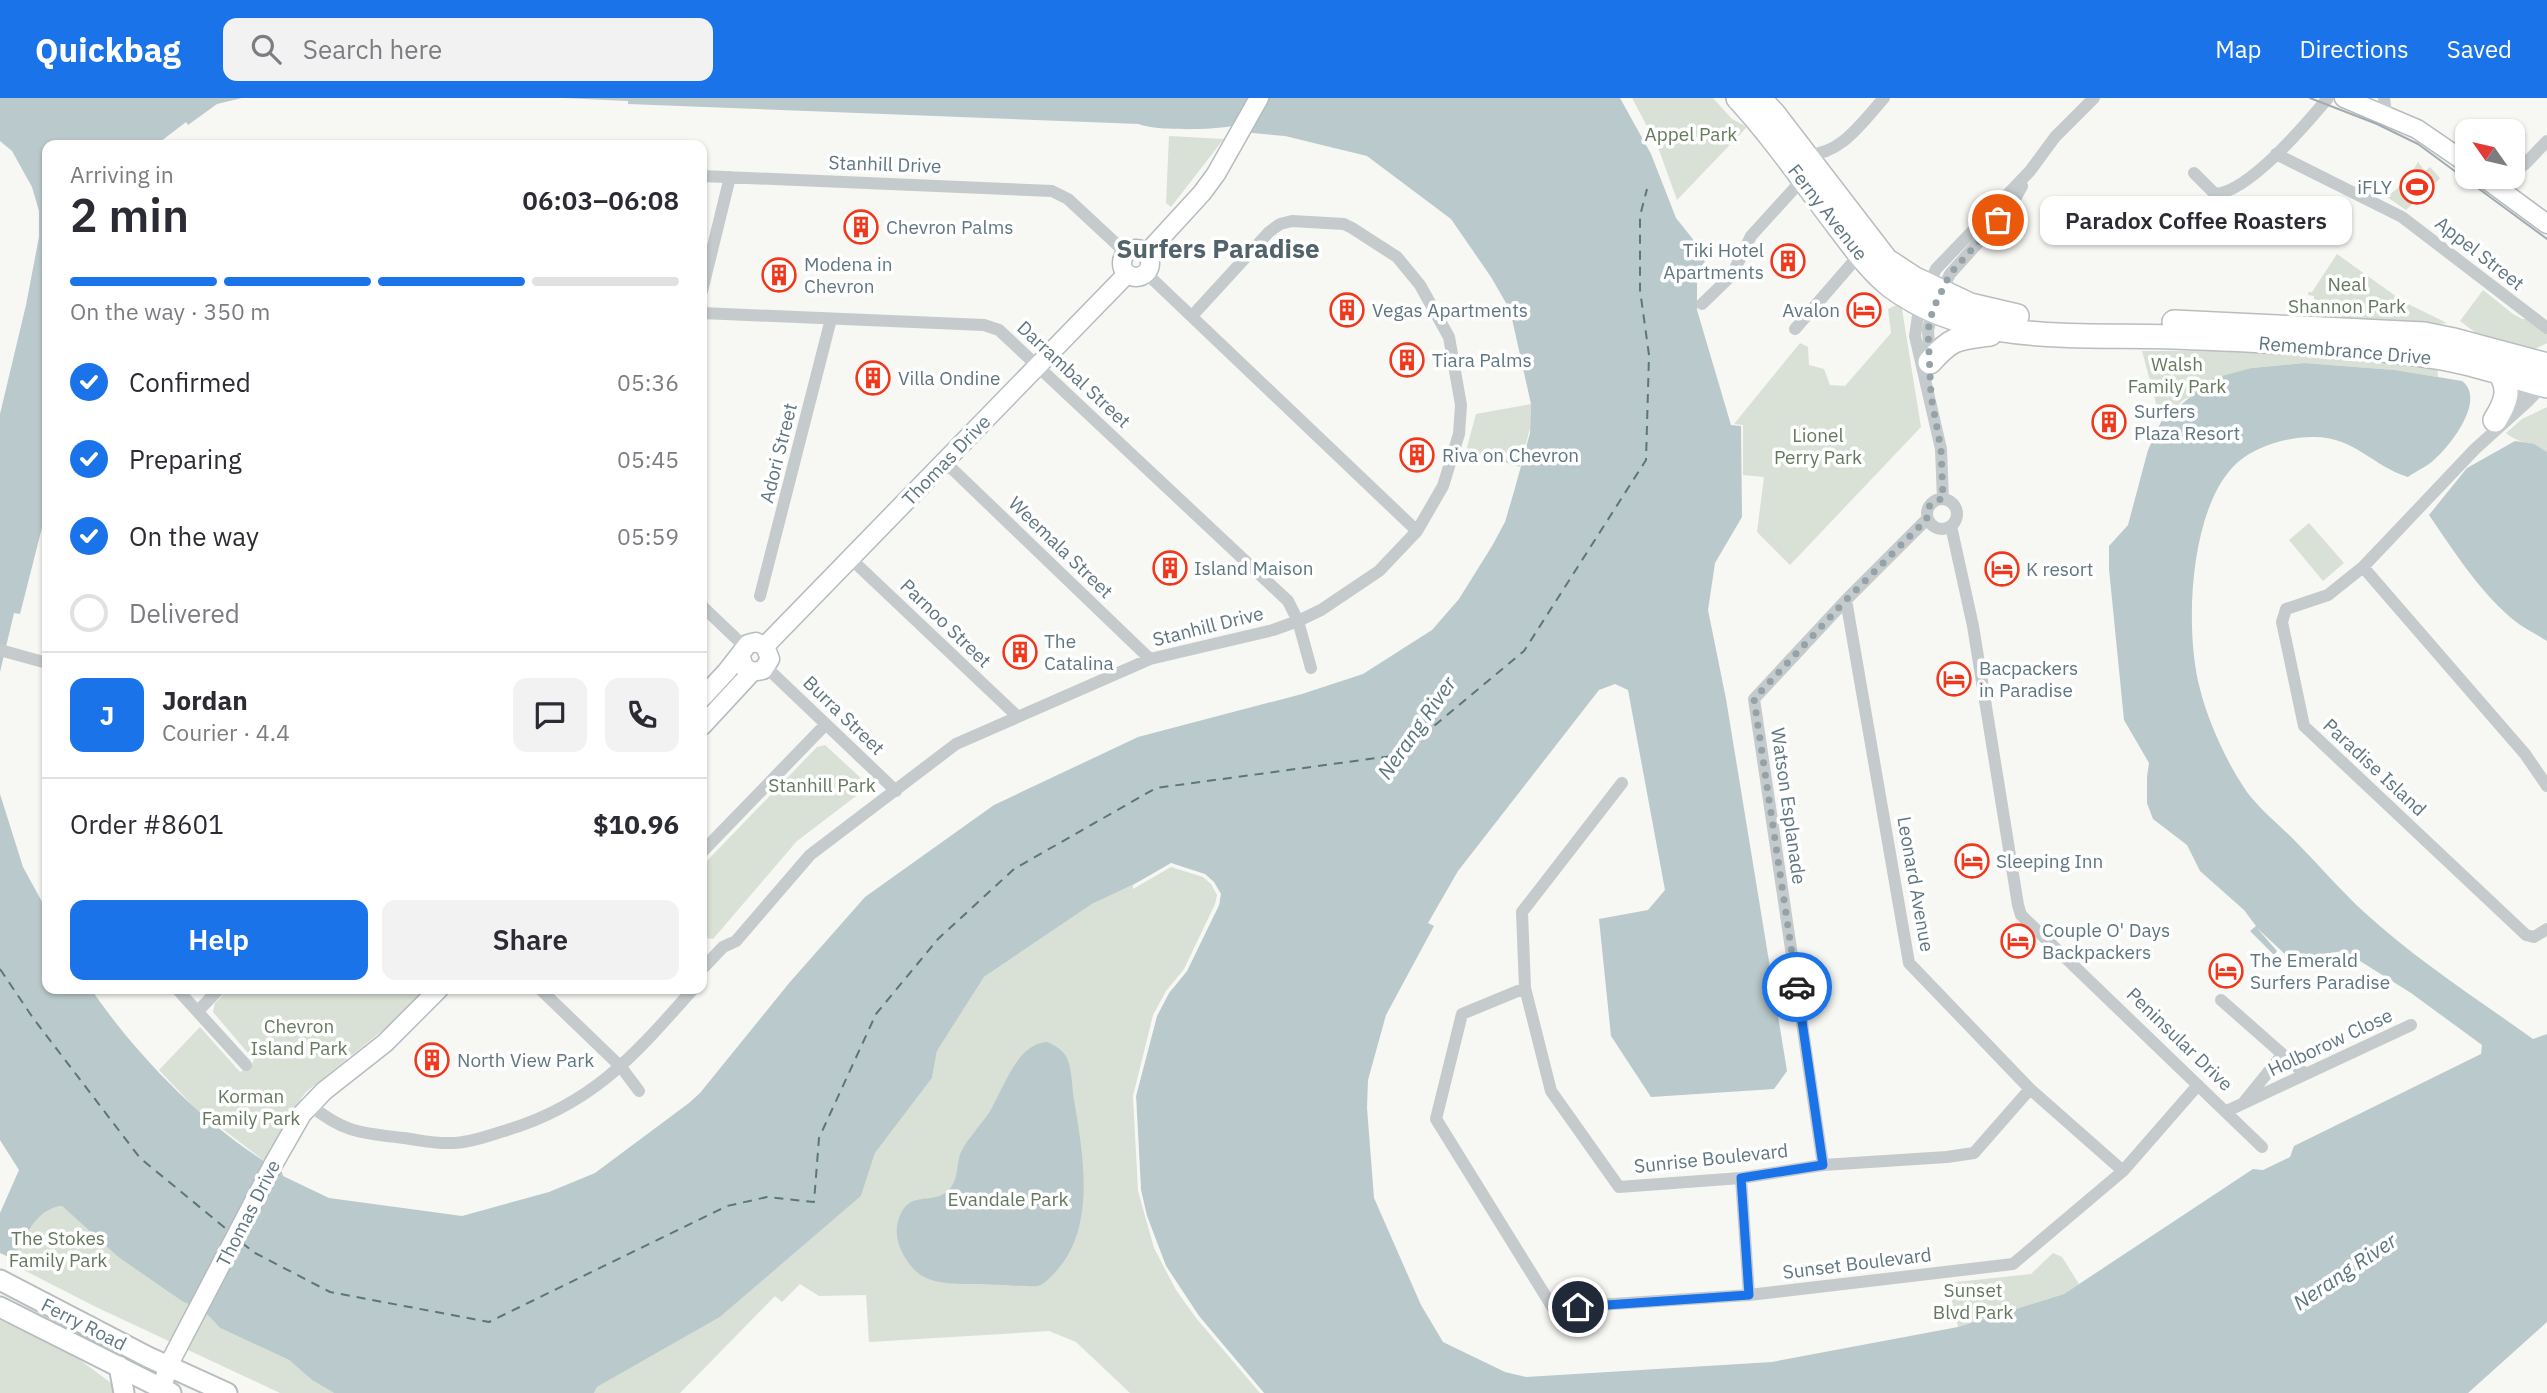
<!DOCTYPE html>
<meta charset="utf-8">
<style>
:root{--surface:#fff;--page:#f2f2f3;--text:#2b2b33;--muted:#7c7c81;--line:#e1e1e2;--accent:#1a73e8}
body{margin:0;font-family:"IBM Plex Sans",sans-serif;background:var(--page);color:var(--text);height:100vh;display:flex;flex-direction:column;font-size:26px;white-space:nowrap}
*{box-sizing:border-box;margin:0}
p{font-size:23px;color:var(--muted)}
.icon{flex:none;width:38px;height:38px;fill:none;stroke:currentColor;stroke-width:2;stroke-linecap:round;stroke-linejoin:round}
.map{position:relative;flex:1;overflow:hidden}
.drawer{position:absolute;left:42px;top:42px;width:665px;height:854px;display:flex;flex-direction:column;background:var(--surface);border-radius:14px;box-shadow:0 2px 5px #0004}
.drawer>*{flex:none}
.needle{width:46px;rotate:304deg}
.buttons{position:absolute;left:2455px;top:21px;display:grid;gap:14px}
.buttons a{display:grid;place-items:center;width:70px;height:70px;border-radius:14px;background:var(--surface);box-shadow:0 2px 5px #0004;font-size:35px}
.pin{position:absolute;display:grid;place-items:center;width:60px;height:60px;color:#fff;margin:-30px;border:4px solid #fff;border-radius:50%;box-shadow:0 2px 7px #0007}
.courier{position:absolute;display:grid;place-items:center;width:70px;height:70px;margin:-35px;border:5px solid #1a73e8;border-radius:50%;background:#fff;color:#222;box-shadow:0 2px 9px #0007}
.bubble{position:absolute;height:49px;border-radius:14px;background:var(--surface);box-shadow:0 2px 5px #0004;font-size:23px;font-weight:600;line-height:49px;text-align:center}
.headline em{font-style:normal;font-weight:600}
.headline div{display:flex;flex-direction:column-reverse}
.headline{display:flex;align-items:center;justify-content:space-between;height:119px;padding:0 28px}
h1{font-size:46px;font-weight:600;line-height:52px}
.bar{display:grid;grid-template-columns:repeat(4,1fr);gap:10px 7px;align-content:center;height:84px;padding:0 28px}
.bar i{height:9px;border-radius:5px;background:var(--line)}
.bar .active{background:var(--accent)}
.bar p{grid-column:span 4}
.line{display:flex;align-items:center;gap:18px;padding:0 28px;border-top:2px solid var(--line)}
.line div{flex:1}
.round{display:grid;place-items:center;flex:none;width:74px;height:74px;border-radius:14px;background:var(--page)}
ol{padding:0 28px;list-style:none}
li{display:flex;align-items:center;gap:21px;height:77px}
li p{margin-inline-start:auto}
li .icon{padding:7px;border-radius:50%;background:var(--accent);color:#fff;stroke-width:4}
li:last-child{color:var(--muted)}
li i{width:38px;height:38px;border:4px solid var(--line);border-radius:50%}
.button{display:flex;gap:14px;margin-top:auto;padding:14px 28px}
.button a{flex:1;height:80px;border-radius:14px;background:var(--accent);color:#fff;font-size:28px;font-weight:600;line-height:80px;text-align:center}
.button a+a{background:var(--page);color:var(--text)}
header{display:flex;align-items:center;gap:42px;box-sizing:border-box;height:98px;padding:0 35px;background:var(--accent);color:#fff}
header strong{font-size:33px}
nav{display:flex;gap:38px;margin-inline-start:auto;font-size:24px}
.search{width:490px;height:63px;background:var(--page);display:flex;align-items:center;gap:18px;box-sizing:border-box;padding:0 24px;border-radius:14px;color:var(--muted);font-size:26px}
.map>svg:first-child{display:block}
</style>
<header>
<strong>Quickbag</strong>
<div class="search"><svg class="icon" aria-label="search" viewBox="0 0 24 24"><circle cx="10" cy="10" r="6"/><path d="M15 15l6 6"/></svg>Search here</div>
<nav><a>Map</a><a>Directions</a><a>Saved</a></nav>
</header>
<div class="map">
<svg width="2547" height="1295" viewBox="0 0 2547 1295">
<rect width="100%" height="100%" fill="#f7f7f4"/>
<path fill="#d9e0d5" d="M1632,0H1713L1732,21L1747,29L1677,102L1658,49Z
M1169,38L1223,41L1226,38L1171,109L1166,105Z
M2418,64L2425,73L2430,69L2440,80L2421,103L2419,102L2415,106L2413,105L2406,112L2387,99L2408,81Z
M2337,156L2404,204L2447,225L2414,230L2307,219L2304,207H2308V203H2314V198L2308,197V194H2312Z
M2483,192L2513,216L2522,221H2527L2547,235V245L2533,252L2480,238L2460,223Z
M1901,205L1921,329L1790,467L1757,434L1764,379L1743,377V327L1734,326L1800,245L1808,249L1809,267L1824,271L1830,287L1845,288L1891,235L1888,211Z
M2291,252L2437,266L2438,279L2395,272L2304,265L2252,270L2183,302L2161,324L2142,253Z
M1531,306L1530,330L1520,369L1466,353L1476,316Z
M2547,309V355C2534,345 2519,346 2506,335L2522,321Z
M2309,425L2344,465L2323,483L2289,442Z
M825,647L864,683V692L797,743L713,841L705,840L702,837V768L817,649Z
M1171,765L1205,776L1218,791L1166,1168L1264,1295H1130L1076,1244L1049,1233L869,1244L866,1197L819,1198L800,1186L782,1204L775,1198L680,1295H594L597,1289L720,1219L861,1098L875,1055L932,980L937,953L984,879L1092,806L1162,773Z
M229,891H427L393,924L306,994L298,1005L267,1065L195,1010L159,972L200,929L240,974L250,969L254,962L213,914L215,905Z
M62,1108L117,1158L204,1213L220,1230L289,1262L312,1282L334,1295H280L96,1209L10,1165C23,1144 34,1111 62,1108Z
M2053,1155L2062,1159L2079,1186L2064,1196L1958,1229L1948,1185L2031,1176Z
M0,1222L72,1256L115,1288L113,1295H0Z"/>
<path fill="#bac9cb" d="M0,0H242L217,6L188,27L186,24L156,47H47V410L20,516L14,515L0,574V316L26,207L39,139V113L32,89L12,53L0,43Z
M563,0H1620L1651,56L1676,120L1692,140L1705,164L1697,173V212L1731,327L1741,328L1742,419L1715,465L1708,512L1726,601L1787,973L1774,991L1651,999L1611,938L1599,821L1648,812L1665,792L1628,592L1615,586L1599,592L1458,773L1428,825L1434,828L1386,917L1368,982L1367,1010L1374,1100L1421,1207L1443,1244L1505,1274L1526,1279L1772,1264L1958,1229L2064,1196L2253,1071L2263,1072L2290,1059L2294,1048L2481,956L2482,947L2411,895L2344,853L2306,858H2287L2257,830L2277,853L2274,857L2250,833L2256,828L2244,812L2200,773L2187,747L2153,721L2147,705V679L2149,665L2124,622L2109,471V448L2128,427L2148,352L2161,324L2211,281L2252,270L2304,265L2395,272L2462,283C2486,301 2452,346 2435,361C2428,368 2416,373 2408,379C2372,368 2354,338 2312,339C2287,339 2257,348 2238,364C2189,407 2184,532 2200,591C2207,620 2226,663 2243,688C2255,708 2281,728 2298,746C2320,768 2341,793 2364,814C2416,862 2476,900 2533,941L2547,936V1224L2468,1295H1264L1199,1218L1166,1168L1147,1118L1141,1092L1136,998L1157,918L1169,895L1187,873L1219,807C1224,779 1192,775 1171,765L1162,773L1092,806L984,879L937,953L932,980L875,1055L861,1098L720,1219L597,1289L594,1295H334L312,1282L289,1262L220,1230L204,1213L182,1203L117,1158L62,1108C35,1111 25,1140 13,1161L0,1155V1115L19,1072L0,1042V696L23,769L47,813V891H91C138,960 209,1032 282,1074L283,1078L329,1100L462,1118L549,1094L595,1075L689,1005L700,995L790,884L865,799L994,707L1138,639L1302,596L1363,576L1432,532L1459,501L1492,448L1505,424L1515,390L1530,335L1531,306L1510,212L1491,179L1451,121L1367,58L1285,38L1230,33L1232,28C1214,32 1153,33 1139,26L628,6V3Z
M2515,343L2534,346L2547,354V543C2535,535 2521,529 2510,519C2478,491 2453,452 2429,417L2467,370Z
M1047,944C1055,947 1063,952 1067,960C1072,972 1072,989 1074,1002C1083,1055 1096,1127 1058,1171C1054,1176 1045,1186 1038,1188C1034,1189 985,1186 975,1186C954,1186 925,1187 911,1168C903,1158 895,1143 897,1129C905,1085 935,1112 951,1089C959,1079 956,1065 961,1054C968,1040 980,1028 989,1015C1000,996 1009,971 1024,955C1032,948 1037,945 1047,944Z"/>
<path fill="#f7f7f4" d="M1171,765L1205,776L1214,784L1221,796L1219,807L1187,873L1169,895L1157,918L1136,998L1141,1092L1147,1118L1166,1168L1199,1218L1264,1295H1260L1196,1220L1176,1192L1154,1150L1138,1093L1133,998L1153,917L1166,893L1184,871L1215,806L1217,797L1211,786L1203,779L1171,769L1133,791V787Z"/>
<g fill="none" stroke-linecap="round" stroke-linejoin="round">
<path stroke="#5b767c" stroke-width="2" stroke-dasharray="9 7" stroke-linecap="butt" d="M0,871L33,920L140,1060L230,1134
M242,1145L255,1155L330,1194L489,1224L727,1108L767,1099L814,1104L819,1040L876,916L938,841L1014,771L1156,690L1399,657L1524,553L1646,362L1649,257L1640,192V118L1647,91"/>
<defs>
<path id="secondary" d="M2344,0L2417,31L2468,66
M2483,79L2547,126
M1122 165a14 14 0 1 1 28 0a14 14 0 1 1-28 0Z
M1146,156L1202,95L1216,76L1259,0
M765,548L1127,176
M702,600L727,573L748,546L756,544L765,548L770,561L763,572L752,574L744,569L740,556
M702,628L752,574
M161,1295L168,1268L274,1065L302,1016L324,993L385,945L439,891"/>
<path id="primary" d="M0,1182L148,1259L227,1295
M0,1209L171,1295
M119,1268L124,1295"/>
<path id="highway" d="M1738,0C1775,40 1806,86 1839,129C1855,150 1871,173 1892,189C1972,248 2080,236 2175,239C2256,242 2343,246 2423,257C2465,262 2506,277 2547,288
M1759,0L1773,15L1886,162L1915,181L1970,207L2017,218
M2174,224L2424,236L2454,242L2547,267
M1930,264C1952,239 1958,240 1990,236
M2495,322C2505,306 2512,291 2499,274"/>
</defs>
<use href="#secondary" stroke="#b4bcbf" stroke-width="21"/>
<use href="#primary" stroke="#b8bdc0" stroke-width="23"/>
<use href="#highway" stroke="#b9bdc0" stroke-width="26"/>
<path stroke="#c5cacc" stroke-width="12" d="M2384,0L2386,16
M1804,56C1839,60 1863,23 1884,0
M2276,56L2402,119L2547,230
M2513,74L2525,66L2547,43
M2194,75L2215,96C2249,94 2306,26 2328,0
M702,78L1052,93L1068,101L1126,155
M702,193L730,79
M1702,206L1732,177L1751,138L1802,82
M702,215L984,227L999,232L1288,503L1298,523L1311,570
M1192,218L1269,134L1280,126L1292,123L1344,126L1352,130L1397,159L1420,187L1449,239L1461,307L1459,336L1443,388L1417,433
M1795,231L1860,156
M1930,263L1928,232L1933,211L1950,176L2011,108L2022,88
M2545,285L2527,304L2475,351L2363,469L2328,497L2286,511L2282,524L2304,628L2526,837L2534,839L2547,831
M2507,311L2534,280
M945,364L1150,561
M1927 416a15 15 0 1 1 30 0a15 15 0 1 1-30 0Z
M1943,401L1941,351L1915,238L1920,204L1936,171L2030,73L2055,39L2094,0
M1951,428L1973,528L2018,807L2021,817L2262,1049
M850,460L1017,618
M2363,469L2525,656L2547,688
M760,498L831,221
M1846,502L1909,865L2030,991L2123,1073
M702,508L744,548
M0,552L47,565
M766,569L896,693
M1622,685L1522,814L1525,890L1551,993L1619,1089L1741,1080L1823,1067L1947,1059L1974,1055L2030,991
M702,754L826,626
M704,869L723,849L736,843L810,757L956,646L1150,561L1273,532L1298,523L1321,512L1379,473L1417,433L1146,175
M1525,890L1462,916L1436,1021L1553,1210L1749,1197L2013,1166L2123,1073L2198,987
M177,891L246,967
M540,891L621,969L639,993
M2221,902L2305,976
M198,913L219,891
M2244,1004L2282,957
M310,1007C344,1035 362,1035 404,1040C419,1042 436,1046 452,1045C469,1045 487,1038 504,1033C592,1007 634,958 693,891
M2227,1013L2411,927
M1823,1067L1754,601L1846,502L1927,421
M1741,1080L1749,1197"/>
<use href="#secondary" stroke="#fff" stroke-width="18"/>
<use href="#primary" stroke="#fff" stroke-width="19"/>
<use href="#highway" stroke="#fff" stroke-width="23"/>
<path stroke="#a3abb0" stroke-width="2" d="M2310,0L2377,26L2418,46L2547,141"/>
</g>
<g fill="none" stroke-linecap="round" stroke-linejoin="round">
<path stroke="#95a3a9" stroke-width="7" stroke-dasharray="0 12.6" d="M1797,889L1754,601L1846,502L1927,421C1925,410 1932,402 1943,401L1941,351L1931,298L1928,232L1933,211L1950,176L1998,122"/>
<path stroke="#1a73e8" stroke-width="9" d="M1578,1209L1749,1197L1741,1080L1823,1067L1797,889"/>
</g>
<defs>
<symbol id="stadium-ring" viewBox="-11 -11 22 22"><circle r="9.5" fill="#fff" stroke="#ef381c" stroke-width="1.5"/><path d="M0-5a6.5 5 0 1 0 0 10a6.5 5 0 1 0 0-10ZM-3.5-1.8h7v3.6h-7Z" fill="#ef381c"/></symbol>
<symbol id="building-ring" viewBox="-11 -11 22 22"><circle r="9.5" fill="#fff" stroke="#ef381c" stroke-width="1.5"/><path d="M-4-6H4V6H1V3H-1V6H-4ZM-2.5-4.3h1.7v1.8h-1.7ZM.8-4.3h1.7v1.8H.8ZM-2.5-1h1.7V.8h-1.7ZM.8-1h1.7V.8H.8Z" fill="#ef381c"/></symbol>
<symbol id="hotel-ring" viewBox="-11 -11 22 22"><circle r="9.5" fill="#fff" stroke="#ef381c" stroke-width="1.5"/><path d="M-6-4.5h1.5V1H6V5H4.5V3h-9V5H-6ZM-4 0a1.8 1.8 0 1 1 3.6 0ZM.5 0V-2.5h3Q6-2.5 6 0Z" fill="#ef381c"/></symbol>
</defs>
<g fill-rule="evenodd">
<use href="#stadium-ring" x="2398" y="70" width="38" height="38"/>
<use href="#building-ring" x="842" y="110" width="38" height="38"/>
<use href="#building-ring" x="1769" y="144" width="38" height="38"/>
<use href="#building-ring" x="760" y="158" width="38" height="38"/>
<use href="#building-ring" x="1328" y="193" width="38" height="38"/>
<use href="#hotel-ring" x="1845" y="193" width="38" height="38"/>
<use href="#building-ring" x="1388" y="243" width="38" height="38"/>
<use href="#building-ring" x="854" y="261" width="38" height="38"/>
<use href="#building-ring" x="2090" y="305" width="38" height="38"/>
<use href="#building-ring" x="1398" y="338" width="38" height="38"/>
<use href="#building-ring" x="1151" y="451" width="38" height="38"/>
<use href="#hotel-ring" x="1983" y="452" width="38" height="38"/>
<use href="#building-ring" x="1001" y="535" width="38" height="38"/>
<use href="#hotel-ring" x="1935" y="562" width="38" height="38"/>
<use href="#hotel-ring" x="1953" y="744" width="38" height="38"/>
<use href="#hotel-ring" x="1999" y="824" width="38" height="38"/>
<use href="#hotel-ring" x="2207" y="854" width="38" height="38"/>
<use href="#building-ring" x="413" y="943" width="38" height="38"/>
</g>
<g text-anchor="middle" stroke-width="7" stroke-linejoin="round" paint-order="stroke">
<g font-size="19" fill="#66795f" stroke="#fff">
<text x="1691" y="43">Appel Park</text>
<text x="2347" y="193">Neal<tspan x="2347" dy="22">Shannon Park</tspan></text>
<text x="2177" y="273">Walsh<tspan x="2177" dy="22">Family Park</tspan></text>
<text x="1818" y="344">Lionel<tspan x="1818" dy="22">Perry Park</tspan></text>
<text x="822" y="694">Stanhill Park</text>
<text x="299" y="935">Chevron<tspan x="299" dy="22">Island Park</tspan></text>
<text x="251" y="1005">Korman<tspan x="251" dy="22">Family Park</tspan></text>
<text x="1008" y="1108">Evandale Park</text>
<text x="58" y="1147">The Stokes<tspan x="58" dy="22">Family Park</tspan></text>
<text x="1973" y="1199">Sunset<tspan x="1973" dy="22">Blvd Park</tspan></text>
</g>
<g font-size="19" fill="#607681" stroke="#fff">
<text transform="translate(885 66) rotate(2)" y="7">Stanhill Drive</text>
<text transform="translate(1828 114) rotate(52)" y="7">Ferny Avenue</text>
<text transform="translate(2480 155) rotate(38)" y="7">Appel Street</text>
<text transform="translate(2345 252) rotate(5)" y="7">Remembrance Drive</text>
<text transform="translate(1074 276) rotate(43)" y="7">Darrambal Street</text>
<text transform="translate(778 355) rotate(-76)" y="7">Adori Street</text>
<text transform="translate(946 362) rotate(-46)" y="7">Thomas Drive</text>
<text transform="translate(1061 449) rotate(44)" y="7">Weemala Street</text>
<text transform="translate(946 525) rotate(44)" y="7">Parnoo Street</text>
<text transform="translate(1208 528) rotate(-14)" y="7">Stanhill Drive</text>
<text transform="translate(844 617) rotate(44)" y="7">Burra Street</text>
<text transform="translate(2375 669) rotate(43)" y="7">Paradise Island</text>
<text transform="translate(1789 708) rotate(82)" y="7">Watson Esplanade</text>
<text transform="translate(1916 786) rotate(80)" y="7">Leonard Avenue</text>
<text transform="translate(2180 941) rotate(44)" y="7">Peninsular Drive</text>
<text transform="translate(2330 944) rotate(-25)" y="7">Holborow Close</text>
<text transform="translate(1711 1060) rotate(-6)" y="7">Sunrise Boulevard</text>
<text transform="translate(248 1115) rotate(-63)" y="7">Thomas Drive</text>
<text transform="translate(1857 1165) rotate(-7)" y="7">Sunset Boulevard</text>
<text transform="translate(84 1226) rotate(27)" y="7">Ferry Road</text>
</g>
<g font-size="19" fill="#607681" stroke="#fff" text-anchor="start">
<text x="2392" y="96" text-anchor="end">iFLY</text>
<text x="886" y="136">Chevron Palms</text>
<text x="1764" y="159" text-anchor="end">Tiki Hotel<tspan x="1764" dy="22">Apartments</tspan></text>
<text x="804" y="173">Modena in<tspan x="804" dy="22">Chevron</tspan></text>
<text x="1372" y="219">Vegas Apartments</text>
<text x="1840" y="219" text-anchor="end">Avalon</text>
<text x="1432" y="269">Tiara Palms</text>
<text x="898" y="287">Villa Ondine</text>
<text x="2134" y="320">Surfers<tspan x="2134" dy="22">Plaza Resort</tspan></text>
<text x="1442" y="364">Riva on Chevron</text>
<text x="1194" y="477">Island Maison</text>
<text x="2026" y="478">K resort</text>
<text x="1044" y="550">The<tspan x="1044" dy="22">Catalina</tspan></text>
<text x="1979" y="577">Bacpackers<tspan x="1979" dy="22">in Paradise</tspan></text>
<text x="1996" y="770">Sleeping Inn</text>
<text x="2042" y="839">Couple O' Days<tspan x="2042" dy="22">Backpackers</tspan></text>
<text x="2250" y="869">The Emerald<tspan x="2250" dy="22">Surfers Paradise</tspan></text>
<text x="457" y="969">North View Park</text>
</g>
<g font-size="21" font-style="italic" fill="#5b767c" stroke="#fff">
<text transform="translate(1417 630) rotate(-55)" y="7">Nerang River</text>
<text transform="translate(2345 1174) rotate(-34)" y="7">Nerang River</text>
</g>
<g font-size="26" font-weight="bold" fill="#53636c" stroke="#fff">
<text x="1218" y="160">Surfers Paradise</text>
</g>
</g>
</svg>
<div class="buttons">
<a><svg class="needle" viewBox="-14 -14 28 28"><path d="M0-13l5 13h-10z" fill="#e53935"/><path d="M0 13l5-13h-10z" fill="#7c7c81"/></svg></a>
</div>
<div class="pin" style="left:1998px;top:122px;background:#ea580c"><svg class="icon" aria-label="bag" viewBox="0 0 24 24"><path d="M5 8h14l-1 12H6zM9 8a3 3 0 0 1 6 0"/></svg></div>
<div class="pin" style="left:1578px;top:1209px;background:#1f2937"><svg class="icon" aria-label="home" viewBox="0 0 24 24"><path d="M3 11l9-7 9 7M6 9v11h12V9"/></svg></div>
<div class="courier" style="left:1797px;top:889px"><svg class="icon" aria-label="car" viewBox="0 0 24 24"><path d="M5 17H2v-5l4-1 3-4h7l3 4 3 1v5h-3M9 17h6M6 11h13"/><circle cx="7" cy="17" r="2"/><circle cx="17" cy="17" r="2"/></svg></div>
<div class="bubble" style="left:2040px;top:98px;width:312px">Paradox Coffee Roasters</div>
<section class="drawer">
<div class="headline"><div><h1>2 min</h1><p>Arriving in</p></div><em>06:03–06:08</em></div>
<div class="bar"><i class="active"></i><i class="active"></i><i class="active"></i><i></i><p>On the way · 350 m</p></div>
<ol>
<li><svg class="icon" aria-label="check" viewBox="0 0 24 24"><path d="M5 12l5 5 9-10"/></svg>Confirmed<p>05:36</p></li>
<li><svg class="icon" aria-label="check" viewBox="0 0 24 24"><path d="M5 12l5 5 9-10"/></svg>Preparing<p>05:45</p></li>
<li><svg class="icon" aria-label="check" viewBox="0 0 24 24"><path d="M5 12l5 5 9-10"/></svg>On the way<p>05:59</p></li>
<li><i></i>Delivered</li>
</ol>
<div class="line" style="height:126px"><b class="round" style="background:var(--accent);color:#fff">J</b><div><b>Jordan</b><p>Courier · 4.4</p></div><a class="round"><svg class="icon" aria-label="chat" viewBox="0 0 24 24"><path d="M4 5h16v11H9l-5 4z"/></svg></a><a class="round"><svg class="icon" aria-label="phone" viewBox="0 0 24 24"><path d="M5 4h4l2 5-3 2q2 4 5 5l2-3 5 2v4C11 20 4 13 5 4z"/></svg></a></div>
<div class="line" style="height:91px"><div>Order #8601</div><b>$10.96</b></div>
<div class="button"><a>Help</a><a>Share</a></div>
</section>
</div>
